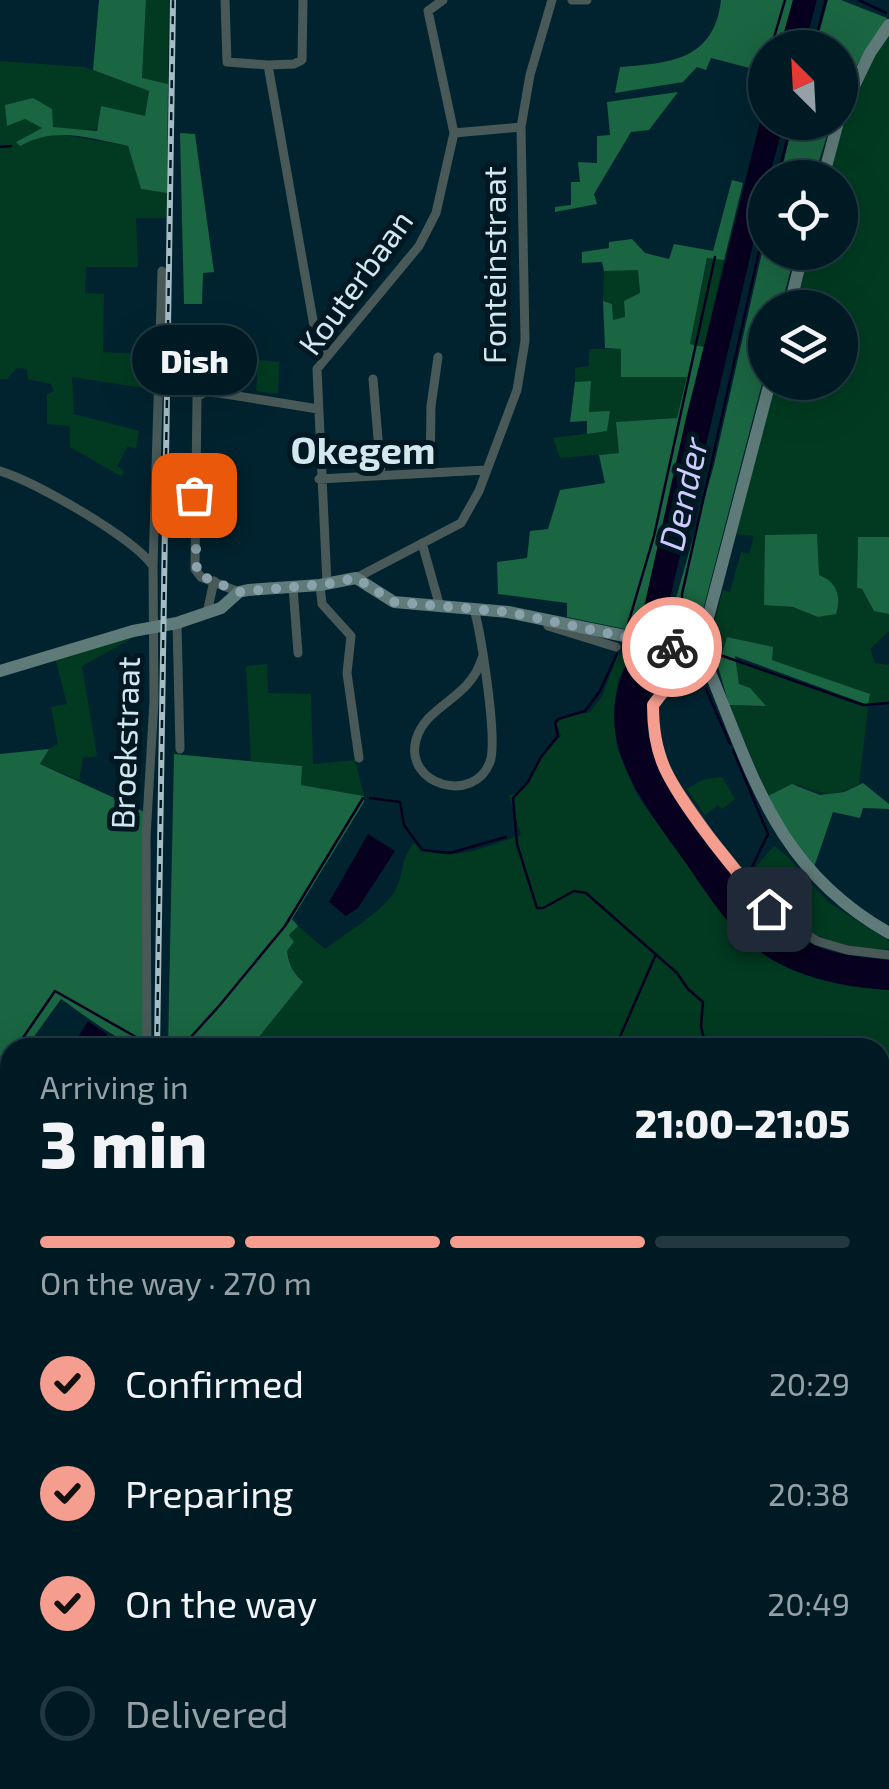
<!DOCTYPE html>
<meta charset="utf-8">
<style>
:root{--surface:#001a23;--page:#0e2730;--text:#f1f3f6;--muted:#95a1a6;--line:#223841;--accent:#f59d8f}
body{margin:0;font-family:"Exo 2",sans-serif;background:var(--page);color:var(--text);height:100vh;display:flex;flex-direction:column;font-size:38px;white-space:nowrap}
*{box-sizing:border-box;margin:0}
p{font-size:32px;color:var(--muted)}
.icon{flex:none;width:55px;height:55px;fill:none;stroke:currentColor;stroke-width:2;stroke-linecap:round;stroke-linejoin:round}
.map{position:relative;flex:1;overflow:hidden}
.drawer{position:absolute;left:0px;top:1038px;width:890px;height:752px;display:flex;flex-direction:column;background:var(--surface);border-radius:30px 30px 0 0;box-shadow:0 10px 40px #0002,0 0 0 2px var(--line)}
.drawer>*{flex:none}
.needle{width:65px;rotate:336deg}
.buttons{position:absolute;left:748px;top:30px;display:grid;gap:20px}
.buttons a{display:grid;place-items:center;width:110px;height:110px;border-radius:50%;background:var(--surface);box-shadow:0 10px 40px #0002,0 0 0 2px var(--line);font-size:50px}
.pin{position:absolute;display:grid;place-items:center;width:85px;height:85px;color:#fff;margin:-42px;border-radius:20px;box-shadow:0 5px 15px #0006}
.courier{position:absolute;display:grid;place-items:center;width:100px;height:100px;margin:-50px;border:8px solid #f59d8f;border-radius:50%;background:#fff;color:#222;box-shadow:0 2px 12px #0007}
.bubble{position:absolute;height:70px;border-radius:35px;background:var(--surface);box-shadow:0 10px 40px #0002,0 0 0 2px var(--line);font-size:32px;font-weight:800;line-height:70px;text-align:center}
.head em{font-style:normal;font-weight:800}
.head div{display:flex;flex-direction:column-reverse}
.head{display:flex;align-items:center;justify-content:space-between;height:170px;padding:0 40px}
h1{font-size:65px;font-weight:800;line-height:75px}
.bar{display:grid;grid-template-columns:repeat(4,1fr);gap:15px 10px;align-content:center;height:120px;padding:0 40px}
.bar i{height:12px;border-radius:8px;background:var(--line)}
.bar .selected{background:var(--accent)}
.bar p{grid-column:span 4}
ol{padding:0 40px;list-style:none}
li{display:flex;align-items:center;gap:30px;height:110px}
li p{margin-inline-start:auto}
li .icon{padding:10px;border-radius:50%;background:var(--accent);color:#111;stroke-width:4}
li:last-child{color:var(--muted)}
li i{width:55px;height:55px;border:5px solid var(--line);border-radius:50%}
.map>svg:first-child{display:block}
</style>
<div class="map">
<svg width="889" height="1789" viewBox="0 0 889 1789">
<rect width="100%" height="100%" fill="#00232f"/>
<path fill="#013a21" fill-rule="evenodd" d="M146,0H169L168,84L142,79Z
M889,33V537L858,538L857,588L862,589L874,611L889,614V631L870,649L875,663L889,665V701L868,705L869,694L772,660V647L727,637L722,655L715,656L714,632L717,631L718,625L714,623L723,590L730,592L741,552L749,554L754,536L736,534L775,383L840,382V308L794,307L808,253L840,252V178L827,177C841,125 859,79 889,33ZM817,566L819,576L825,577L818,617L803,609L783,607Z
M0,61L84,67L149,91L145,117C94,132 77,135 25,119L42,128L16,142L57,134L128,146L141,189L167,193V218H136L138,267H86L85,293L104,294L103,352L159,355L157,390L72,377L74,414L139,431L136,449L128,446L117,466L124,471L121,476L70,447V426L47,424V394L54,391L51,384L28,379L27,369L17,368L7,379H0Z
M708,257L724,260L704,347L690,344Z
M638,269L640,293L626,317L613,321L612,304L603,301L604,271Z
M589,349H621V377H688L677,418L619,453L560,458L553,438L607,431L589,413L591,381L575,382V368L589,366Z
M258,360L279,362L278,394L256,391Z
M136,636L82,666L97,756L83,758L79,780L40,764L49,749L58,744L51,707L67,704L55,658Z
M618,654L629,658L618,681L614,707L617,748L637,795L737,934L773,960L817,979L854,987L889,990V1478L880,1492V1048H251L302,982L293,974L287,951L294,942L289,935L298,926L325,949C346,933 377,916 393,894C404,878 400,858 414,843C443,868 489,845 521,835L509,795C531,793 531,772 542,756C547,749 555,743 561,736L557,723L562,718L590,712L602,697Z
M735,661L868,707L859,784C830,798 825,795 797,784L768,796L729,705L761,707L739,684Z
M267,664L268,693L311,694L313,764L355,760L364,796L301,785V766L251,761L246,666Z
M722,777L735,799L722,809L718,805L705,815L687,789L702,780Z
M774,846L787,856L828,902L889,941V949C850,954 817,937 785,917L787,914L773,901L763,884L754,883L751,872Z"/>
<path fill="#1a6542" d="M99,0H146L142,78L168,84L167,193L141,189L128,146C89,138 56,126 20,146L16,142L42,128L25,119L7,126L5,105L33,98L52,109L53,127L97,131L101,106L145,116L149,91L93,70Z
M721,0H793L780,47L765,48V72L711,58L706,70L697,67L683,82L615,93L620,67C669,63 714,61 721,0Z
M828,0H841L887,18L852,73L840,102V48H815Z
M678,92L649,130L631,132L594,194L597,204L555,212V207L571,205V182H580L578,162L597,163V136L610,135L607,102Z
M793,123H831L814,177H780Z
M180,133L195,134L214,272L203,273L202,304H184Z
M732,180L743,183L724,260L707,258L690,344L704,347L639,632L567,617V603L498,594L497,562L527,558L530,531L548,529L560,490L605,483L599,455L619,453L616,422L677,418L687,377H621V349L605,348L603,301L612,304L613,320L625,317L624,301L640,293L638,270L604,271L602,262L582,263V252L609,248V242L632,239L645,253L669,259L674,244L713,251Z
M765,239V252L795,253L781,307L765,308V372L701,618L696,629L686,637L678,635L676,598L714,465Z
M591,381L589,412L610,411L607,431L587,434V421L570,422L575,382Z
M817,534L819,575C836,581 842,596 836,614L818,617L793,607L764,605L765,535Z
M858,537H889V614L874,611L862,589L857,588Z
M727,637L773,647L772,660L870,694L868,705L735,656L739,684L750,688L766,706L729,705L715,656L722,654Z
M49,749L40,764L145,812L143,1047C125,1047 80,1012 61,999L28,1045L10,1048V1060L0,1066V754Z
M174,754L302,766L301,785L364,796V802L292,919L298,926L289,935L294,942L287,951C289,965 293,973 303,982L251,1047H168Z
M863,783L889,804V809L863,808L860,818L833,812L813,870L798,852L768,796L792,784L820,795L844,792Z
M8,1232L10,1233V1320L0,1313V1237L4,1238Z
M0,1735L10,1738V1780H35L33,1789H0Z"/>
<path fill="#07001f" d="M793,0H817L804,47H780Z
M765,102V122L784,123L769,177L765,178V193L657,654C655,684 643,705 649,737C657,777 737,887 769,915C782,927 798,938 814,945C837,956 864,957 889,960V990C848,987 807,980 771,959C732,935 711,899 685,862C637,794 584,733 635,648L686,418Z
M368,834L395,851L358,908L346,916L329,902Z
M88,1021L107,1034L106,1047H72Z
M0,1112L10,1116V1173L0,1202Z"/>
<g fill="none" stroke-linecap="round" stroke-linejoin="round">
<path stroke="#07001f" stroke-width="2.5" d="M859,0L886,13
M771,48L785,0
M813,48L826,0
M0,147L11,146
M777,178L792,122
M628,624L654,536L715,257
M691,627L683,620L682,594L765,225
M617,654L600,691L585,711L558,719L555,723L558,736L541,757L528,782L513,798L517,844L537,908H543L574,891L586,893L677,973L688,989L703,1002L701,1026L706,1048
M720,655L863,705L889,703
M706,689L730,744
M733,750L768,834L750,871
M370,798L400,802L404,825L422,850L450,853L506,837
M181,1042L190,1038L219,1006L285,926L363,798
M16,1048L55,991L143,1041
M615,1048L656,954
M0,1068L10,1056"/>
<path stroke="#485958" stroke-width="9" d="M225,0L227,62L268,65
M303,0L302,60L294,64L268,65L317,343L325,357
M572,0H587
M454,133L521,127
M373,379L381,474
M0,471C36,482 132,537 153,566
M430,472L431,406L438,357
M319,479L486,470
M422,543L440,607
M356,578L461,523L479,491L517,390L525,341L521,127L530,75L552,0
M327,584L317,369L419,246L436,213L454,133L428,11L443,0
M320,585L322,604L351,636L347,673L359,758
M293,587L298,653
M239,592L201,577L195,569L197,397L205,392L219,393L318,409
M474,609C481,634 498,740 490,762C474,805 404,785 416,740C426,704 470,700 482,658
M207,613L214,581
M177,623L180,749
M548,626L616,647
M688,649L679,670L653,705V728L668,775L712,838L769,909L817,941L847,950L889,955
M147,1048L146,837L154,701L153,566L162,271
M880,1658L889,1643
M395,1780V1789
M863,1789V1780"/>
<path stroke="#5f7b79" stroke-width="12" d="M840,115L870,53L889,25
M823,178L838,122
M789,308L803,252
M703,637L770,382
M703,637L712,648L705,660
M705,660C753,774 774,868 889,933
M0,671L133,631L177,623L221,608L239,592L248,590L320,585L356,578L394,602L508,612L688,649L693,658L705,660"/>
<defs>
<path id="rail" d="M157,1048L173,0
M146,1789V1780"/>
</defs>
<use href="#rail" stroke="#a5bcc5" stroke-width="6"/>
<use href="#rail" stroke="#001822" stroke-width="2.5" stroke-dasharray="8" stroke-linecap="butt"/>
</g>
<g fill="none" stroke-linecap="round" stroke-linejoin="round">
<path stroke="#89a2ac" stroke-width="10" stroke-dasharray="0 18" d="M194,495L197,574L239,592L327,584L356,578L394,602L508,612L672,647"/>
<path stroke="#f59d8f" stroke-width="12" d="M672,647L688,649L680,670L653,705C653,729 656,753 668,775C689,815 738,875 769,909"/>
</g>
<g text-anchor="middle" stroke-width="10" stroke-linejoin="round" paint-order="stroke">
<g font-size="32" fill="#d3e7ef" stroke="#001822">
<text transform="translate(495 265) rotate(-90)" y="11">Fonteinstraat</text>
<text transform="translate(356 283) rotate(-54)" y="11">Kouterbaan</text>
<text transform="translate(126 743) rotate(-88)" y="11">Broekstraat</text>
</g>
<g font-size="35" font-style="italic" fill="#d0c9ff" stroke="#001822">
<text transform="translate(684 494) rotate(-77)" y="12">Dender</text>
</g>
<g font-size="38" font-weight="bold" fill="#d3e7ef" stroke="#001822">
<text x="363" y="464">Okegem</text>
</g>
</g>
</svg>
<div class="buttons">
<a><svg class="needle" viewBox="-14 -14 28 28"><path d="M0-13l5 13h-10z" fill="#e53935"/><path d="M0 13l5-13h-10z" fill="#95a1a6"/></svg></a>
<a><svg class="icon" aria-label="locate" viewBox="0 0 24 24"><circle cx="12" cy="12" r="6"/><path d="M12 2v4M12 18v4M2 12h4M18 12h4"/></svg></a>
<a><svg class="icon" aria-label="layers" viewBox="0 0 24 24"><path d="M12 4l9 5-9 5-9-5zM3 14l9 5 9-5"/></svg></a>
</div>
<div class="pin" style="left:194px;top:495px;background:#ea580c"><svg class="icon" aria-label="bag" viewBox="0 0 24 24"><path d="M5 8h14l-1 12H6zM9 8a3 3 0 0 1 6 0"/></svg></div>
<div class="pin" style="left:769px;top:909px;background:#1f2937"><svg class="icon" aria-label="home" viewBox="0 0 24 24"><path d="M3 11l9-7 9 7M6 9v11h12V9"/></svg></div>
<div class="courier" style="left:672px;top:647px"><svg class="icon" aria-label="bike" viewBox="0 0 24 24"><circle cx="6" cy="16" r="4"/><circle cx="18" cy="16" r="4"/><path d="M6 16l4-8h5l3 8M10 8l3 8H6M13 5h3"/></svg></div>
<div class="bubble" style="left:132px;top:325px;width:125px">Dish</div>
<section class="drawer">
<div class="head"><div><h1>3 min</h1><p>Arriving in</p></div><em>21:00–21:05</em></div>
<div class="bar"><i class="selected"></i><i class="selected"></i><i class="selected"></i><i></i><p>On the way · 270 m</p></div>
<ol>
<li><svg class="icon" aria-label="check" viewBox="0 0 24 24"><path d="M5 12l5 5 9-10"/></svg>Confirmed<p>20:29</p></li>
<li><svg class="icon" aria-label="check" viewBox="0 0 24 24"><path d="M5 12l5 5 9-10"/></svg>Preparing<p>20:38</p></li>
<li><svg class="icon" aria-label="check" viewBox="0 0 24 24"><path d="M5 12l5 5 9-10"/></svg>On the way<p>20:49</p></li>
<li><i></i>Delivered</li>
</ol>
</section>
</div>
